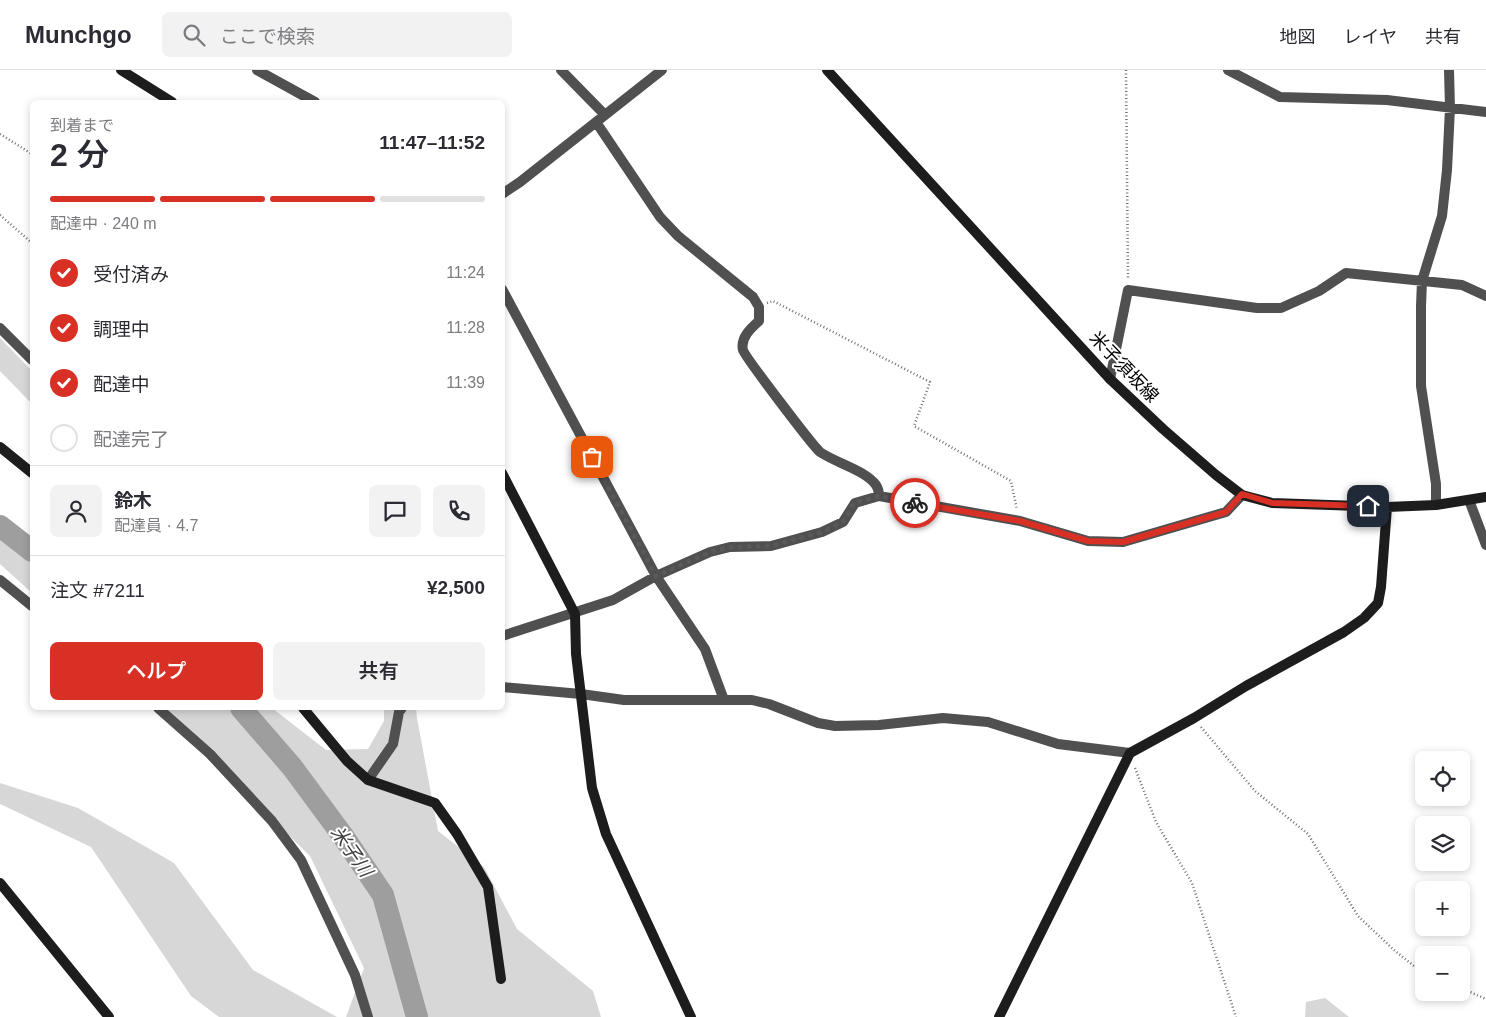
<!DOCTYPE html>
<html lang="ja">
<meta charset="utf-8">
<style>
:root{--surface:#fff;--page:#f2f2f3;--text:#2b2b33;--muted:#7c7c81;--line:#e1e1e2;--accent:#d93025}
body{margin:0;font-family:Arial,"Noto Sans JP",sans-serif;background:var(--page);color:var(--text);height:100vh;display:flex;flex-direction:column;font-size:19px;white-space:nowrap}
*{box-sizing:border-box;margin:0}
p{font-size:16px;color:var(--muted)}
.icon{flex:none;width:28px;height:28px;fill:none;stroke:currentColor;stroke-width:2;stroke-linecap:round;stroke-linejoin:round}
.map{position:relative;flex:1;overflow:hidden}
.drawer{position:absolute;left:30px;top:30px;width:475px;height:610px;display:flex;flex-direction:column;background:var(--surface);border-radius:8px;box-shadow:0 2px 8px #0003}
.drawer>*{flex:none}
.tools{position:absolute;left:1415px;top:681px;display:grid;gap:10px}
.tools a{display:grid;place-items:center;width:55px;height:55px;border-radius:8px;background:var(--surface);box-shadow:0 2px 8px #0003;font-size:25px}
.pin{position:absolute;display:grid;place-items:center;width:42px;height:42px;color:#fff;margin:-21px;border-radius:10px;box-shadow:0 2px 8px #0006}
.courier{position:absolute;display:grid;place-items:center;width:50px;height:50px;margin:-25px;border:4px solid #d93025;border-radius:50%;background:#fff;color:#222;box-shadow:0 1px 6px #0007}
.summary em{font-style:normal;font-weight:600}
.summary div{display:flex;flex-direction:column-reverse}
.summary{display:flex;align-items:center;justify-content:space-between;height:85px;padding:0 20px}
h1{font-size:32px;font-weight:600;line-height:38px}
.bar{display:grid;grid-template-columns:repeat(4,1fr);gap:8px 5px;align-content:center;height:60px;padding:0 20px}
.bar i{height:6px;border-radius:4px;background:var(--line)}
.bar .on{background:var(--accent)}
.bar p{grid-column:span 4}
.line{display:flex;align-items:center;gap:12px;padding:0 20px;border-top:1px solid var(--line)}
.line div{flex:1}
.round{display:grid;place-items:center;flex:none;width:52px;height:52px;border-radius:8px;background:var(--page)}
ol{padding:0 20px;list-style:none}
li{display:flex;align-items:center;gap:15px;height:55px}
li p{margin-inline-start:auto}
li .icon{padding:5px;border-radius:50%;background:var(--accent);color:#fff;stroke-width:4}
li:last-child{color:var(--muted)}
li i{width:28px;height:28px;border:2px solid var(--line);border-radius:50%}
.action{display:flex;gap:10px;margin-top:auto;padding:10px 20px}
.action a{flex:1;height:58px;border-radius:8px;background:var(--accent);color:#fff;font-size:20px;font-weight:600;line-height:58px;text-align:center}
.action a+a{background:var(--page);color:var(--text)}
header{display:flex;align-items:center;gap:30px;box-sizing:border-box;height:70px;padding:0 25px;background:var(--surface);border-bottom:1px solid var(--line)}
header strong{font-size:24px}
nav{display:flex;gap:28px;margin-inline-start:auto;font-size:18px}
.search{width:350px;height:45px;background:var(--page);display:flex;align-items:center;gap:12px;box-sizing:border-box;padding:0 18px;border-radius:8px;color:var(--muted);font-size:19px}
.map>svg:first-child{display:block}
</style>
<header>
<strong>Munchgo</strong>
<div class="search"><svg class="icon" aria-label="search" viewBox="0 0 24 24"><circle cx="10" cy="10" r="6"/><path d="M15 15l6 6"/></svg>ここで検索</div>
<nav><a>地図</a><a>レイヤ</a><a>共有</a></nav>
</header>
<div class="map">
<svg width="1486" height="947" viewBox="0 0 1486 947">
<rect width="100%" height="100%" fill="#fff"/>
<path fill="#d7d7d7" d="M0,268L32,301V334L0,301Z
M0,457L32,484V523L0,494Z
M160,638H272L326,680L368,679L384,651V638H416L417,648L438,761L484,797L517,859L593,921L601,947H346L364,898L310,786Z
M0,713L78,738L174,793L253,900L337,947H219L191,926L91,777L0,734Z
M1325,928L1349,947H1305L1306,932Z"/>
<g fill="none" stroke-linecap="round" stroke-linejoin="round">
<path stroke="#9e9e9e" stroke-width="22" d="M0,456L32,481
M241,638L292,697L343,766L383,825L417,947"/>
<path stroke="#727272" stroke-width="2.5" stroke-dasharray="1 2.5" stroke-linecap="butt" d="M1126,0L1128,208
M0,64L32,84
M0,145L32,173
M767,233L773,231L930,312L914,356L1011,411L1017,440
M1201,657L1255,721L1308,764L1358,846L1394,880L1424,904
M1135,698L1156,752L1192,813L1236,947
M1461,918L1486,929"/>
<path stroke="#505050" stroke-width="10" d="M257,0L315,32
M561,0L605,45
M1228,0L1280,27L1387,30L1486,42
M596,52L660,147L678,166L753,227L759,237V251C751,258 740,268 743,280C745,287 813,376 820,382C836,393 865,400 876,415C878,418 879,422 879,426
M502,124L520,112L662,0
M502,219L656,506L705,579L724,630
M0,258L32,290
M1110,309L1128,220L1257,238H1281L1319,221L1346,203L1462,215L1486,226
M1469,430L1486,475
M1436,435V414L1421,316V236L1422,211L1442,146L1447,100L1450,38L1449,0
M0,510L32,536
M502,566L613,530L656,506L710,482L730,477L771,476L822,462L843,452L855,433L879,426L1020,451L1088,471L1123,472L1226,442L1242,425
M502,617L581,624L624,630H752L769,634L818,653L835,656L879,655L943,648L988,652L1058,674L1130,683
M158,638L210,684L272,751L301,790L355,905L368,947
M368,710L393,674L399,642L402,638"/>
<path stroke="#1d1d1d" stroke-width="10" d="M121,0L172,32
M827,0L1110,309L1163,359L1216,405L1242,425L1272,433L1387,437L1436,435L1486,427
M0,377L32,403
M502,403L575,544L576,584L592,718L606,764L691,947
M303,638L347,691L368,710L435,733L457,764L488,817L501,909
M0,813L109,947
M999,947L1130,683L1194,648L1246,616L1344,562L1364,548L1378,533L1381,517L1387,437"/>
</g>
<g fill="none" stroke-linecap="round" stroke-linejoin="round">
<path stroke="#595959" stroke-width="5" stroke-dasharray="0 9" d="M592,387L656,506L710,482L730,477L771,476L822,462L843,452L854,433L879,426L915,433"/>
<path stroke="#d93025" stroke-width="6" d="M915,433L1020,451L1088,471L1123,472L1226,442L1242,424L1272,433L1368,436"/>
</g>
<g text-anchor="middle" stroke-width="4" stroke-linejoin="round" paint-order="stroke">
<g font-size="18" fill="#000" stroke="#fff">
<text transform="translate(1124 297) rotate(46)" y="6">米子須坂線</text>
</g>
<g font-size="19" font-style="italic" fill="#3f3f3f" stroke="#fff">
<text transform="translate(352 781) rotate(55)" y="7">米子川</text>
</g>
</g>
</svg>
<div class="tools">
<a><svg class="icon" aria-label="locate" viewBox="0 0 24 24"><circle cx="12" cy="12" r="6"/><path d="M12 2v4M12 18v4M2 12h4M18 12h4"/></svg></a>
<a><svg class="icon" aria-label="layers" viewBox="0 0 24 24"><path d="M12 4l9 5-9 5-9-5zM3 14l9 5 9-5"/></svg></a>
<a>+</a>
<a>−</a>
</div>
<div class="pin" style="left:592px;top:387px;background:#ea580c"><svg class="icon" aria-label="bag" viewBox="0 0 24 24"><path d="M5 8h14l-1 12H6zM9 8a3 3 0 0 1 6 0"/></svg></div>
<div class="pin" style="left:1368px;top:436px;background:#1f2937"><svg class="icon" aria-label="home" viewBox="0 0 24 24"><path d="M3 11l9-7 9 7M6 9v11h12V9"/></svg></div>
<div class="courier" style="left:915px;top:433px"><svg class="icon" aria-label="bike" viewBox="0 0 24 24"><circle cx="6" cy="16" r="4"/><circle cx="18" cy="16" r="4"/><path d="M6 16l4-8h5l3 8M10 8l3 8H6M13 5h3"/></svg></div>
<section class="drawer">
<div class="summary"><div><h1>2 分</h1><p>到着まで</p></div><em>11:47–11:52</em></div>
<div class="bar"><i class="on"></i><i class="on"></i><i class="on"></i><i></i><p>配達中 · 240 m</p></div>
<ol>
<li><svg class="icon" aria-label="check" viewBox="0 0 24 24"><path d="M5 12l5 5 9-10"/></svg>受付済み<p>11:24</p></li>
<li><svg class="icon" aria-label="check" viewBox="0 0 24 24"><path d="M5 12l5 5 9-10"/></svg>調理中<p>11:28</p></li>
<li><svg class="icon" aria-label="check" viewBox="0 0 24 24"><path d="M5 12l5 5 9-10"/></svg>配達中<p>11:39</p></li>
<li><i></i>配達完了</li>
</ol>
<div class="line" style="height:90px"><a class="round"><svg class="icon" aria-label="person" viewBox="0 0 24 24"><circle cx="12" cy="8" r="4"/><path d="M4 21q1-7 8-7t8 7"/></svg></a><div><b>鈴木</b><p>配達員 · 4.7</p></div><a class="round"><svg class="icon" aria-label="chat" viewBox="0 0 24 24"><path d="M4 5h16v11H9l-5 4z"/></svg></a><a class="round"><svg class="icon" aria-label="phone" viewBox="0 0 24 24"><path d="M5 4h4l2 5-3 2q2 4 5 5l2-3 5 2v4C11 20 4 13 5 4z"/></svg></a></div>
<div class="line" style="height:65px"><div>注文 #7211</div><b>¥2,500</b></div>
<div class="action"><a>ヘルプ</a><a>共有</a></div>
</section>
</div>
